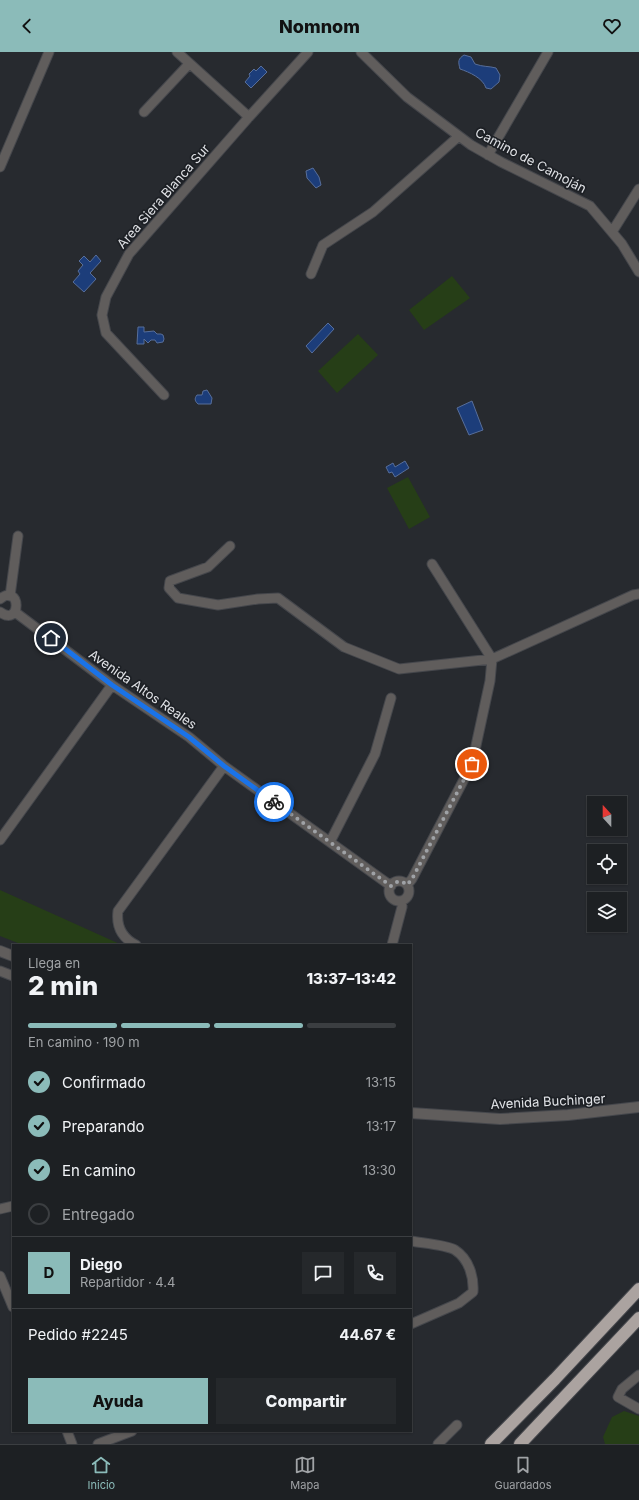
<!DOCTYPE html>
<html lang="es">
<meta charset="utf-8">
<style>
:root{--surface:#1d2023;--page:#25282b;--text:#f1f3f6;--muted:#a0a3a6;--line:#3b3e41;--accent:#8bbbb9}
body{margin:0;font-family:Inter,sans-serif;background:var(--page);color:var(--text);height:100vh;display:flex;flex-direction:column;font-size:15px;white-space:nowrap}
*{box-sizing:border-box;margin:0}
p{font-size:13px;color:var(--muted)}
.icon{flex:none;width:22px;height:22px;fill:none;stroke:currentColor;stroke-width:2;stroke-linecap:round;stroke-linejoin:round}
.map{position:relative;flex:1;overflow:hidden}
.panel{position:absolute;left:12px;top:892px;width:400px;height:488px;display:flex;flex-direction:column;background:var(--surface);border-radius:0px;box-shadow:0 1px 3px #0004,0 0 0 1px var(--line)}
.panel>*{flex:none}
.needle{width:26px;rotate:339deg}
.controls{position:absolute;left:587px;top:744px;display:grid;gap:8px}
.controls a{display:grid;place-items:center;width:40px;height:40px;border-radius:0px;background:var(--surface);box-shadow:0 1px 3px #0004,0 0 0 1px var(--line);font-size:20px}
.pin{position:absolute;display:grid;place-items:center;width:34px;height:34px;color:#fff;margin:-17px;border:2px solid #fff;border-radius:50%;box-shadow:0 1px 4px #0007}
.courier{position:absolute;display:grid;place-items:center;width:40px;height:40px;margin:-20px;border:3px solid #1a73e8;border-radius:50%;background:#fff;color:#222;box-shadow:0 1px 5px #0007}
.overview em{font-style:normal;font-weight:800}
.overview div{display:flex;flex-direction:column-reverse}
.overview{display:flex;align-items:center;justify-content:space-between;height:68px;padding:0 16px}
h1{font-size:26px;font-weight:800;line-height:30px}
.bar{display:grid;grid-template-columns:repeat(4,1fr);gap:6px 4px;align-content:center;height:48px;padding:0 16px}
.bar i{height:5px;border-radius:3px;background:var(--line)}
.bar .active{background:var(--accent)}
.bar p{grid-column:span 4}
.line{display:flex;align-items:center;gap:10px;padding:0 16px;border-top:1px solid var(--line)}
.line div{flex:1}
.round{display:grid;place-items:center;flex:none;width:42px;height:42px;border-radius:0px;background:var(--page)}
ol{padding:0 16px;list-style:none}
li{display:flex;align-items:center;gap:12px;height:44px}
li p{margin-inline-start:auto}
li .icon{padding:4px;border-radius:50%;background:var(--accent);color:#111;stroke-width:4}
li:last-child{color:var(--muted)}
li i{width:22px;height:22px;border:2px solid var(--line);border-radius:50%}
.primary-button{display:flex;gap:8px;margin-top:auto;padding:8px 16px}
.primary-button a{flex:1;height:46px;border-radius:0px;background:var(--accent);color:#111;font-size:16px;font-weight:800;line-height:46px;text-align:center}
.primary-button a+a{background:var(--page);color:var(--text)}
header{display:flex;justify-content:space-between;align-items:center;height:52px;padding:0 16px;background:var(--accent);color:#111;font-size:18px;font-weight:800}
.tab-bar{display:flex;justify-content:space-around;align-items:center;height:56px;border-top:1px solid var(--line);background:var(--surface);font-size:11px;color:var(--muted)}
.tab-bar a{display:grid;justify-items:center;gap:2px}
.tab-bar .active{color:var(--accent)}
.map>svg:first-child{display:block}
</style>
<header><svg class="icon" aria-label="back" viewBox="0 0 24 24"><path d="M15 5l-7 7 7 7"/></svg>Nomnom<svg class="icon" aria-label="heart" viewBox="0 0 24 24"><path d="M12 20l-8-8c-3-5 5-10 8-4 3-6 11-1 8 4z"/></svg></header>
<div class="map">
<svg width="639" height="1392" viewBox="0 0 639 1392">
<rect width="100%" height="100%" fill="#272a2f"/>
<path fill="#263e17" d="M452,224L470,246L424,278L409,258Z
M358,282L378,303L337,341L318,319Z
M408,425L430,465L409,477L387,436Z
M0,838L122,893H23L0,884Z
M624,1359L639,1364V1392H605L603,1385L612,1365Z"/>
<path fill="#1c3d7a" stroke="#576e9a" d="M464,3L471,5L475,12C483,15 489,14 496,16L500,23L499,30L491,37L486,36C483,26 469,20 460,17C458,9 458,7 464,3Z
M261,14L267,20L251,36L245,30L250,24L249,22L254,17L256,19Z
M313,116L319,125L321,133L316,136L307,126L306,119Z
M96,203L101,209L90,221L96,227L84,240L73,230L80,222L78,219L83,213L79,209L84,204L90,210Z
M328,271L334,277L312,301L306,294Z
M138,275H144V280L154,279L157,282H161L163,283L164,287L163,290L157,291L155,288H151L148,291L144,287V292H137Z
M207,338L212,346L211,352H198C195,349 194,347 197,343H202L203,339Z
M472,349L483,378L469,383L457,356Z
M405,409L409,416L395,425L392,420L389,421L386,415L393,411L395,415Z"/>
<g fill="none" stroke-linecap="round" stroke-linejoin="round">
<defs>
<path id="minor" d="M361,0L407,45L471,93L501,110L590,154L622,192L639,220
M144,60L189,12
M249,65L308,0
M488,103L548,0
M0,115L49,0
M612,180L639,137
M311,222L323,193L373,160L459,84
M164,343L106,281L102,263L106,245L129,202L249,65L177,0
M230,494L208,515L170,529L169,536L178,546L218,553L258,547L278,546L344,595L399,617L492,607L633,543L639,542
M10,544L18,484
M0,547C21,530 22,576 0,560
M15,560L112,633L189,685L224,714L391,834
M0,788L112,633
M330,790L375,702L391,646
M389 839a10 10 0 1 1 20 0a10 10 0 1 1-20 0Z
M407,833L412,827L472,712L490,629L492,607L432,512
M136,893C122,886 116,875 118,859L224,714
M392,893L402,855V849
M0,919L13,924
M0,1157L13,1154
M411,1189C421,1191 447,1193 455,1198C469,1207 474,1225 473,1240L459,1251L411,1272
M0,1224L13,1255
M639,1323L622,1337L618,1345L639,1357
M67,1379L72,1392
M98,1392L132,1379
M438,1392L457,1373"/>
<path id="tertiary" d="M0,899L13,904
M411,1061L500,1067L568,1063L639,1055"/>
<path id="motorway" d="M491,1392L555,1327L639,1237
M520,1392L639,1266"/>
</defs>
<use href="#minor" stroke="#45474c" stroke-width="11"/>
<use href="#tertiary" stroke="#45474c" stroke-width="12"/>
<use href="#motorway" stroke="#45474c" stroke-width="14"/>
<use href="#minor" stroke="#605d5c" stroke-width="9"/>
<use href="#tertiary" stroke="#605d5c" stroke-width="10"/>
<use href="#motorway" stroke="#aba3a0" stroke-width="12"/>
</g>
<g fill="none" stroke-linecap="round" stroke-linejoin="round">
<path stroke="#9fa2a6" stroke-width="4" stroke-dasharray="0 7.2" d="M274,750L391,834C396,829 401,828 407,833L412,827L472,712"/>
<path stroke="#1a73e8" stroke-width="5" d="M51,586L112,633L189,685L224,714L274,750"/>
</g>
<g text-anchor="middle" stroke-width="3.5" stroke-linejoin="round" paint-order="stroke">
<g font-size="13" fill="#e0e2e6" stroke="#1d2025">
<text transform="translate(531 108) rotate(28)" y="5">Camino de Camoján</text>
<text transform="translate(163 144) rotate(-49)" y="5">Area Siera Blanca Sur</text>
<text transform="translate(143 637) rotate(35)" y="5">Avenida Altos Reales</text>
<text transform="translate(548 1049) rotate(-3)" y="5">Avenida Buchinger</text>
</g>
</g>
</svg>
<div class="controls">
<a><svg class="needle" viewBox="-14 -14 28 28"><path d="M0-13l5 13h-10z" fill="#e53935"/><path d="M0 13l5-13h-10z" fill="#a0a3a6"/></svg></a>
<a><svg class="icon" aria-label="locate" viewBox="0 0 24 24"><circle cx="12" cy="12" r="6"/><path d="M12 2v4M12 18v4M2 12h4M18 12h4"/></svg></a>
<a><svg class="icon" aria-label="layers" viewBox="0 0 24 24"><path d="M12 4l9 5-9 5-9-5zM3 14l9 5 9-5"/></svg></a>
</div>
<div class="pin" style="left:472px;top:712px;background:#ea580c"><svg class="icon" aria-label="bag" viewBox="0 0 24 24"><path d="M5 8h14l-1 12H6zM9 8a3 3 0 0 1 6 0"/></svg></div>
<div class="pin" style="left:51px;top:586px;background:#1f2937"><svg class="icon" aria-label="home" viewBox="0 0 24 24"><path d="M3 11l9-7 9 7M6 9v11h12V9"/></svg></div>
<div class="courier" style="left:274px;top:750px"><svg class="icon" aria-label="bike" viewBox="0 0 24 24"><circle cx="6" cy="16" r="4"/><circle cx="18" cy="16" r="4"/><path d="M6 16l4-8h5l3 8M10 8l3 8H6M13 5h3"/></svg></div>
<section class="panel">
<div class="overview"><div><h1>2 min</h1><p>Llega en</p></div><em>13:37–13:42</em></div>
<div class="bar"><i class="active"></i><i class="active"></i><i class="active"></i><i></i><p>En camino · 190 m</p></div>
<ol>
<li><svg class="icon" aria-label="check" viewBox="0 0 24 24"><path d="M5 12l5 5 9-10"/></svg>Confirmado<p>13:15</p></li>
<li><svg class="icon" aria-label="check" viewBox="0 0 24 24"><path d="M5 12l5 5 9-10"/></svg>Preparando<p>13:17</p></li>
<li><svg class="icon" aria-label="check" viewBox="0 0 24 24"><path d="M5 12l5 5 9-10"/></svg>En camino<p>13:30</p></li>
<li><i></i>Entregado</li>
</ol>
<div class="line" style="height:72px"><b class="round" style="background:var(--accent);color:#111">D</b><div><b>Diego</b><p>Repartidor · 4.4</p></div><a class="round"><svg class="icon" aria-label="chat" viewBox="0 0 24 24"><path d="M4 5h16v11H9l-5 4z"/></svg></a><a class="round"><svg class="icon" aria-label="phone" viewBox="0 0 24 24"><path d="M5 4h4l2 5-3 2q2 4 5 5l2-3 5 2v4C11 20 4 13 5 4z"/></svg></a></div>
<div class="line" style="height:52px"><div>Pedido #2245</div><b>44.67 €</b></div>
<div class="primary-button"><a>Ayuda</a><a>Compartir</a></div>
</section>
</div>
<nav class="tab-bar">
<a class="active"><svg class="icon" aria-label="home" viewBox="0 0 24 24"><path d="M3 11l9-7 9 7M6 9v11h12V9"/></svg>Inicio</a>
<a><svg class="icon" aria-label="map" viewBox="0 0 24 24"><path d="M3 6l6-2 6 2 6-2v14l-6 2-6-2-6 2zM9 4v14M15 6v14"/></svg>Mapa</a>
<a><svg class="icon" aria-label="saved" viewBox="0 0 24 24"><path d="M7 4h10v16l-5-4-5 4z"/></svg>Guardados</a>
</nav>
